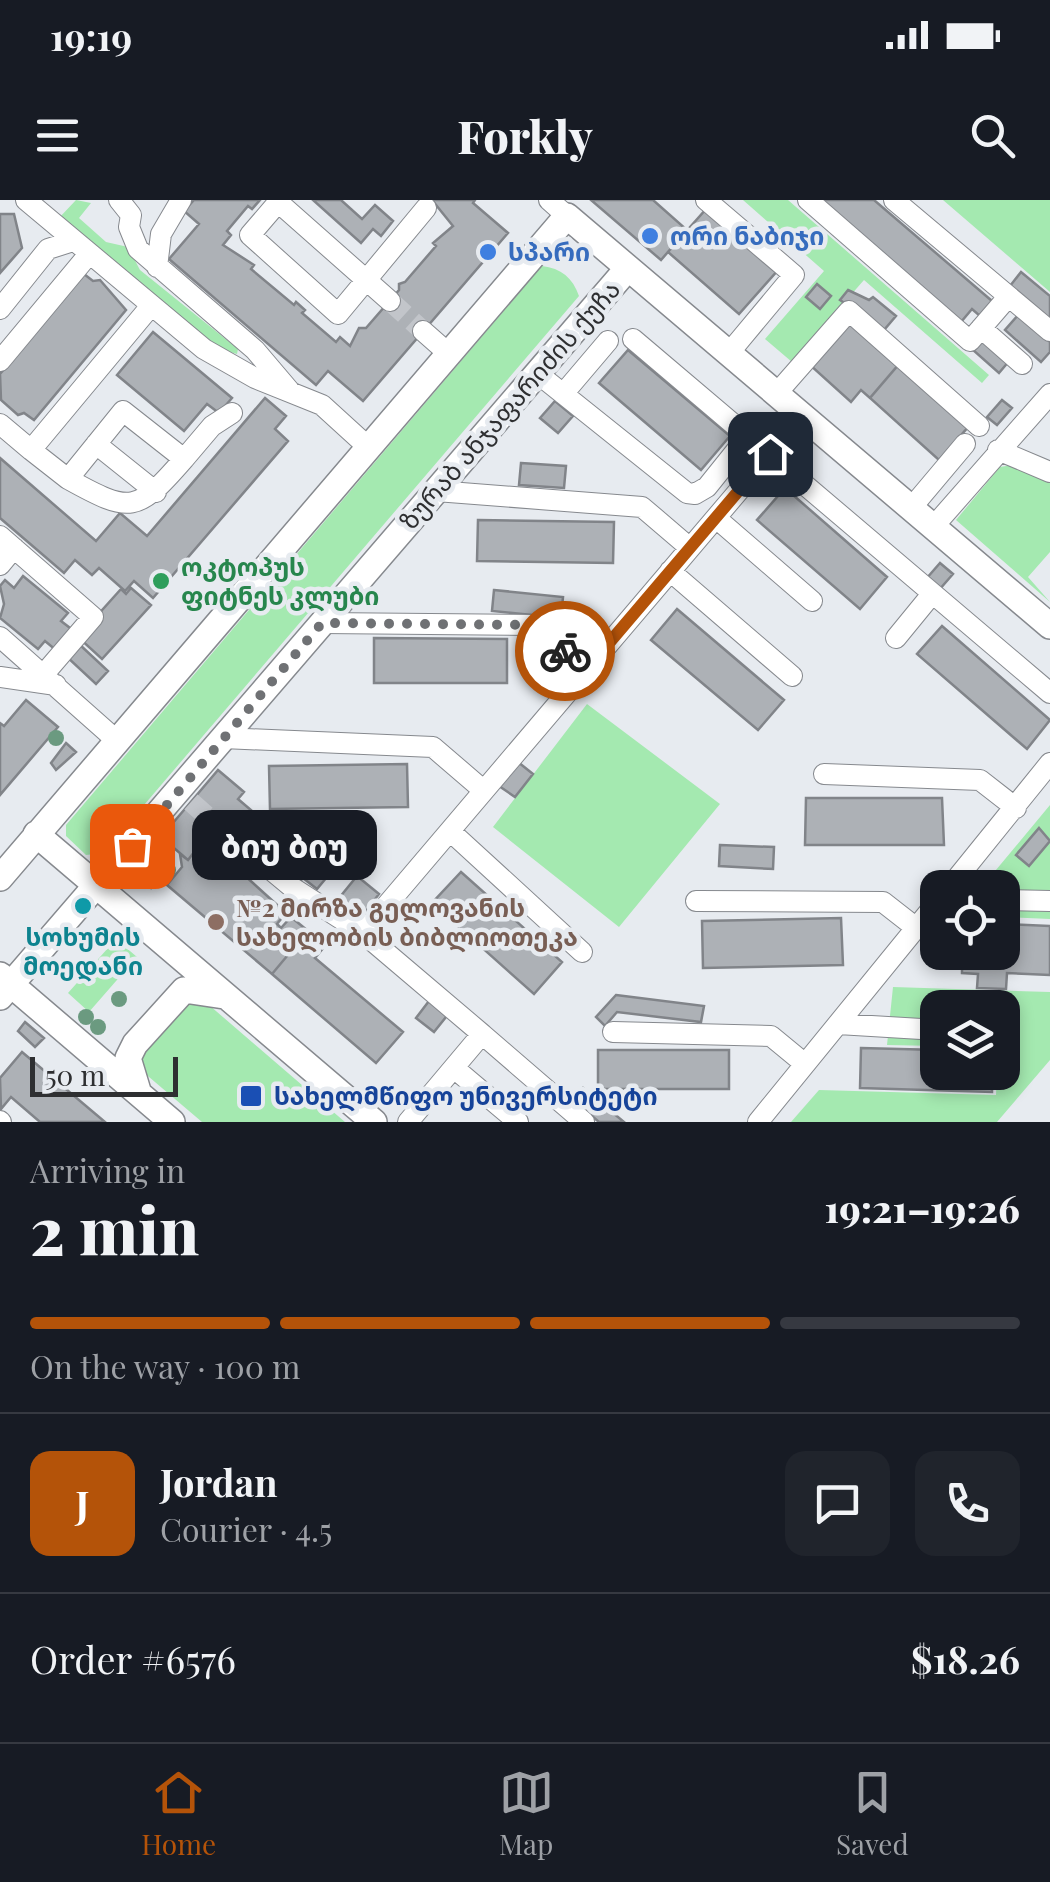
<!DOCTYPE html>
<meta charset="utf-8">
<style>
:root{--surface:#171b24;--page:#20242c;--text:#f1f3f6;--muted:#9ea1a6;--line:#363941;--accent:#b45309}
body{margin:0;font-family:"Playfair Display","Noto Sans Georgian",serif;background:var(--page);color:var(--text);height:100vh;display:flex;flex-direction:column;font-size:38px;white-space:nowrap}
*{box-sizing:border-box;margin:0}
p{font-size:32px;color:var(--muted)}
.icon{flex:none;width:55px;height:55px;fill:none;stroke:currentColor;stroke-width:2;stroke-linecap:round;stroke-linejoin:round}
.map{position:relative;height:922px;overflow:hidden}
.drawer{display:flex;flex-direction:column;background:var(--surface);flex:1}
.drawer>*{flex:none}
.fabs{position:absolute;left:920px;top:670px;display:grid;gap:20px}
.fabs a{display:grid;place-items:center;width:100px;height:100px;border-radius:20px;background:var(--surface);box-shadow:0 5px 15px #0003;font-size:50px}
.scale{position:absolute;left:30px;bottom:25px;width:148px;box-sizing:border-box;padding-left:10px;border:5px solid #2e2f31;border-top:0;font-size:28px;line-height:35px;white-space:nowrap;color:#2e2f31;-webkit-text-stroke:8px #e7ebf0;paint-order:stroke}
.pin{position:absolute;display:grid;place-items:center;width:85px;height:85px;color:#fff;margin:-42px;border-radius:20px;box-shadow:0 5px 15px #0006}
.courier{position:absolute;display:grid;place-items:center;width:100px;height:100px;margin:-50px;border:8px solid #b45309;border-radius:50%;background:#fff;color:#222;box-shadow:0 2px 12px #0007}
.bubble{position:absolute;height:70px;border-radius:20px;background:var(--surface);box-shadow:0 5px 15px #0003;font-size:32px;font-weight:800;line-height:70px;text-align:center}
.headline em{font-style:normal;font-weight:800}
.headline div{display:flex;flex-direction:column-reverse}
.headline{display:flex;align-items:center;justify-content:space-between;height:170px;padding:0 30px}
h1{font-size:65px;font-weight:800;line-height:75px}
.bar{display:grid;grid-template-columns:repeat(4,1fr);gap:15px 10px;align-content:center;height:120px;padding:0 30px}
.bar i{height:12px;border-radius:8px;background:var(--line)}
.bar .current{background:var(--accent)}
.bar p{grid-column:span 4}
.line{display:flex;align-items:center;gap:25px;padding:0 30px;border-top:2px solid var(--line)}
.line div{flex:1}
.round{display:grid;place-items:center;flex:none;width:105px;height:105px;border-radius:20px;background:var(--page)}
.status{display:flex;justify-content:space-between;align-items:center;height:70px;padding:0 50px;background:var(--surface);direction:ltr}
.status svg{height:28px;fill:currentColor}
header{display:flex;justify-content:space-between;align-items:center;height:130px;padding:0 30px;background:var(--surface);font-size:45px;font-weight:800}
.tabs{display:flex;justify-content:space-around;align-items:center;height:140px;border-top:2px solid var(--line);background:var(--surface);font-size:28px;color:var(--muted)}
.tabs a{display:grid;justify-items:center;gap:5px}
.tabs .current{color:var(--accent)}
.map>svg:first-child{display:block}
</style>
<div class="status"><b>19:19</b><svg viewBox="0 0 49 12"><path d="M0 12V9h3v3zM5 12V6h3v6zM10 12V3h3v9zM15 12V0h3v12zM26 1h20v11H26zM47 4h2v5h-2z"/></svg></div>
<header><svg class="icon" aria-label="menu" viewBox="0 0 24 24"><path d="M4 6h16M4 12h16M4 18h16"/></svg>Forkly<svg class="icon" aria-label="search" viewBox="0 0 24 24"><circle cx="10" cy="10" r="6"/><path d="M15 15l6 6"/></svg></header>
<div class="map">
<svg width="1050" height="922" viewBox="0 0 1050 922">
<rect width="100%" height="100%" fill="#e7ebf0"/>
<path fill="#a4e9b0" d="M76,0L91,3L79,18L106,42L128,47L140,70L238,149L237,154L216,148L59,18Z
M743,0H788L989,175L982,183L864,80L792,162L765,139L824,71Z
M943,0H1050V92Z
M542,66C561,68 573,78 579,96L103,653L86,655L66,636V625Z
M1018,264L1050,277V352L1028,377L1050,402L956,320L1000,267Z
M587,504L720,604L619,727L493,627Z
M1050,605V719L1003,717L1002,688H981Z
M116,739L137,757L89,812L68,793Z
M893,787L1050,792V860L997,922H791L819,890L996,895L997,873L1002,872V808H938L937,846L887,845Z
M186,799H202L345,922H202L142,871L138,856Z"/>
<path fill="#adb1b6" stroke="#818489" stroke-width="2.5" d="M194,0H260L252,9L248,6L227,31L231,35L223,45L254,65L251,69L294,105L296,102L305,110L302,113L336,142L340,137L350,146L359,128H366L399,90V84L405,82L436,46L433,43L453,26L432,0H475L473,3L508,33L363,201L328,171L316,185L169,59L199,24L184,11Z
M313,0H341L362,19L375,5L393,21L381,36L373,29L361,43Z
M591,0H653L687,30L661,60Z
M819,0H874L992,101L980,116L972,109L961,122Z
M707,8L778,70L739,114L668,52Z
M0,14H14L22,48L0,73Z
M1021,72L1050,96V119L1010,86Z
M84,74L93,81L100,80L126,110L34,220L24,213L18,215L1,200L0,174Z
M817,84L831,96L820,109L806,97Z
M848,90L869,100L873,97L896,116L884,130L840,100Z
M1019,114L1050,142V152L1041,162L1005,130Z
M850,120L899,164L870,198L861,190L851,202L810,165Z
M153,132L232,198L219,213L207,204L184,231L117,175Z
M984,138L1010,160L999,173L973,150Z
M628,150L730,236L701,270L599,183Z
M899,164L969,226L939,260L870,198Z
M265,198L286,216L275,229L288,241L153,398L134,381L125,391L99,368L92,375L75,360L64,373L0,318V258L96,341L120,313L147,336Z
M1002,200L1012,208L997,225L987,217Z
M555,201L573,216L558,233L540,218Z
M781,227L796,239L784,253L770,240Z
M521,263L566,266L564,288L519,285Z
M785,288L887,377L860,409L757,320Z
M478,320L614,322L613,363L477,361Z
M940,363L953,374L939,390L926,379Z
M23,376L68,413L61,421L74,431L57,451L45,441L38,449L0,418L4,404L0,386L5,380L14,388Z
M131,388L151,405L102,459L78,437L121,389L126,394Z
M494,390L563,397L561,418L492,411Z
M677,409L784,500L758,530L651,440Z
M942,426L1050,520L1027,549L917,454Z
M374,438L507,439V483H374Z
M79,444L108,471L96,484L67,457Z
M26,500L58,527L0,595V523L4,526Z
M66,543L76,552L56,570L51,563Z
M518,562L533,574L515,597L499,586Z
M407,564L408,607L270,609L269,566Z
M218,570L244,592L238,599L258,616L239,638L211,630L188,660L161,637Z
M806,598H942L944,645H805Z
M256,618L327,677L317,689L303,678L299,682L243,633Z
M1039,628L1050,641L1029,666L1016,655Z
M211,630L230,643L221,654L286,713L277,724L281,728L291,717L308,731L272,774L167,685L182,667L180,654L188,660Z
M720,645L774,647L773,669L719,666Z
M141,663L159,678L151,688L133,672Z
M461,672L562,762L534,794L432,703Z
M357,676L379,694L358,721L335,703Z
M841,718L843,765L703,768L702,721Z
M1002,724L1050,726V775L1007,773L1006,789L977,788L978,774L962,773V752H1002Z
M308,731L325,746L315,758L403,832L376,863L272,774Z
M616,795L704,806L701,822L617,812L605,826L596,817Z
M432,797L450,812L434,832L416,818Z
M25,822L44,838L35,847L18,831Z
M861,848L938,850V872H992V892L860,888Z
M598,850H729V889H598Z
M22,852L105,922H40L11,897L1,909L0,878Z
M583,888L624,922H599L573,900Z"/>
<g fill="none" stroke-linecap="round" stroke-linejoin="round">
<path stroke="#c2c5ca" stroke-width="20" stroke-dasharray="20 10" stroke-linecap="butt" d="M390,101L423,131
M191,602L217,625"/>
<defs>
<path id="minor" d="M26,0L204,149L255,178L322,205L367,246
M119,0L131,15L129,27L138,49L255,150L289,190
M280,0L250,35L338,114L426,8
M549,0L567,16
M706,0L794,75L729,153
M808,0L970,141L1008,97
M894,0L1050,131
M278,2L390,101
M157,67L161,34L181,0
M0,109L48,49L73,41
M981,128L1022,164
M423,131L448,153
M633,139L1050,493
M0,161L89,54
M537,173L687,293L695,294L707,287L748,236
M777,193L849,111L979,226
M563,194L608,141
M0,224L31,250L150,107
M96,244L156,292
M31,250L68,279L123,211L184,259L212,226L232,213
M998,250L1050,272
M68,279C131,314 137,313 184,259
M436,291L642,307L690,348
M912,307L965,244
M716,318L812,401
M934,326L1050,194
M0,336L93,417L44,474
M0,365L14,348
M670,371L792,476
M322,423L535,425L587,469
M0,437L115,539
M896,438L932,394
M0,477L56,485
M223,538L433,547L483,590
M824,574L980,580L1016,608
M217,625L293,688L363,733
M450,631L582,752
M949,688L1050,563
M1002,700L1050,701
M696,701L883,702L915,727
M838,824L938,830
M613,832L771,836L805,864
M482,834L584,922
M1002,834H1004
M454,868L518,922
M0,921L1,922
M408,922L482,834L363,733L770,254
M758,922L938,701"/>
<path id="major" d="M36,634L374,922
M0,678L567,16L1050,426
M0,775L172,922
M0,797L628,68
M138,891L128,858L135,844L184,790L224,796"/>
</defs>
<use href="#minor" stroke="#86898e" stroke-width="22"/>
<use href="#major" stroke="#86898e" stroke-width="28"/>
<use href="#minor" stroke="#fff" stroke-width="20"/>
<use href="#major" stroke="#fff" stroke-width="25"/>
</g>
<g fill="#6b9a80">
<circle cx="56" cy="538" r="8"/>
<circle cx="168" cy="670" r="8"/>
<circle cx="119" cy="799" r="8"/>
<circle cx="86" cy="817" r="8"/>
<circle cx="98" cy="827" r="8"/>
</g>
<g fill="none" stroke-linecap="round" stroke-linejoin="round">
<path stroke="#6f7174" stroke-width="10" stroke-dasharray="0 18" d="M132,646L322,423L535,425L565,451"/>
<path stroke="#b45309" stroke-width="12" d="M565,451L586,470L770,254"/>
</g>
<g fill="#3f7fe0" stroke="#e7ebf0" stroke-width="4">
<circle cx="650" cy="36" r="10"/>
<circle cx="488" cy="52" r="10"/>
</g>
<circle fill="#2e9e5b" stroke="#e7ebf0" stroke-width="4" cx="161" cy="381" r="10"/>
<circle fill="#0f9aa8" stroke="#e7ebf0" stroke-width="4" cx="83" cy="706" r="10"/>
<circle fill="#8d6e63" stroke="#e7ebf0" stroke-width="4" cx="216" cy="722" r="10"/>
<rect fill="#1a4fb4" stroke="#e7ebf0" stroke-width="4" x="239" y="884" width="24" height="24" rx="5"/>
<g text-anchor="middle" stroke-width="9" stroke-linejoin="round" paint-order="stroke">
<g font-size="25" font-weight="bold" fill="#366cbe" stroke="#e7ebf0" text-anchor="start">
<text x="670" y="45">ორი ნაბიჯი</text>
<text x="508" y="61">სპარი</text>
</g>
<g font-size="25" fill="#2e2f31" stroke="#e7ebf0">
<text transform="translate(510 205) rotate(-49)" y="9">ზურაბ ანჯაფარიძის ქუჩა</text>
</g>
<g font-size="25" font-weight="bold" fill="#27864d" stroke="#e7ebf0" text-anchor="start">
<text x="181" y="376">ოკტოპუს<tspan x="181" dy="29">ფიტნეს კლუბი</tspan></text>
</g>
<g font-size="25" font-weight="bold" fill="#785e54" stroke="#e7ebf0" text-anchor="start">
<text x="236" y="717">№2 მირზა გელოვანის<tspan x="236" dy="29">სახელობის ბიბლიოთეკა</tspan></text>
</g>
<g font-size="25" font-weight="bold" fill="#0d838f" stroke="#e7ebf0">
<text x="83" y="746">სოხუმის<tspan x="83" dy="29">მოედანი</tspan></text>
</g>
<g font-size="25" font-weight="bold" fill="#164399" stroke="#e7ebf0" text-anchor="start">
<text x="274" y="905">სახელმწიფო უნივერსიტეტი</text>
</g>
</g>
</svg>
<div class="fabs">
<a><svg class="icon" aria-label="locate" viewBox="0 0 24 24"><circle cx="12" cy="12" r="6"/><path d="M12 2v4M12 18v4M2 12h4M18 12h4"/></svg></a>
<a><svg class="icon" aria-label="layers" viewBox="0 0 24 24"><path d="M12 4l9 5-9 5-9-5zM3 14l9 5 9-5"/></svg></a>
</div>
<div class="scale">50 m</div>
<div class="pin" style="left:132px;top:646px;background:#ea580c"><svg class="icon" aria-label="bag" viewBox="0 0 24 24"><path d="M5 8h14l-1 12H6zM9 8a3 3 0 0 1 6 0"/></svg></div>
<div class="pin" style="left:770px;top:254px;background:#1f2937"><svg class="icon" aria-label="home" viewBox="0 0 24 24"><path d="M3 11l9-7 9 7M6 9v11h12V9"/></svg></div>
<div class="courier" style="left:565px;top:451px"><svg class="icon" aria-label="bike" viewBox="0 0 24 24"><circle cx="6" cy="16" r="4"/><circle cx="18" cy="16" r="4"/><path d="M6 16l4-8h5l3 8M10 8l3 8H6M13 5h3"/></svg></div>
<div class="bubble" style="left:192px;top:610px;width:185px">ბიუ ბიუ</div>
</div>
<section class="drawer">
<div class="headline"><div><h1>2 min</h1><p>Arriving in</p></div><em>19:21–19:26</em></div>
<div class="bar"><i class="current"></i><i class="current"></i><i class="current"></i><i></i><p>On the way · 100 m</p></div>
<div class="line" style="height:180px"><b class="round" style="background:var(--accent);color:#fff">J</b><div><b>Jordan</b><p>Courier · 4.5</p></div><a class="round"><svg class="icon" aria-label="chat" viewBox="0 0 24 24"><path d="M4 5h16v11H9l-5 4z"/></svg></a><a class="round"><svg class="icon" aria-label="phone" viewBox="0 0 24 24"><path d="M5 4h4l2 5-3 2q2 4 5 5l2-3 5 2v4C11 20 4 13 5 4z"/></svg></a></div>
<div class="line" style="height:130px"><div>Order #6576</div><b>$18.26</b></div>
</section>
<nav class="tabs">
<a class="current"><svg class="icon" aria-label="home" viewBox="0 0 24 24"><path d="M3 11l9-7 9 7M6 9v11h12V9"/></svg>Home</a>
<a><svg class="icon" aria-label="map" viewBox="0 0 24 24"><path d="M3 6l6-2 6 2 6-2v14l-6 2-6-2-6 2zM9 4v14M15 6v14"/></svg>Map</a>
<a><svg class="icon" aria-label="saved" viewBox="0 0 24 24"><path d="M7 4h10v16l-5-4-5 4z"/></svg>Saved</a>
</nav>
